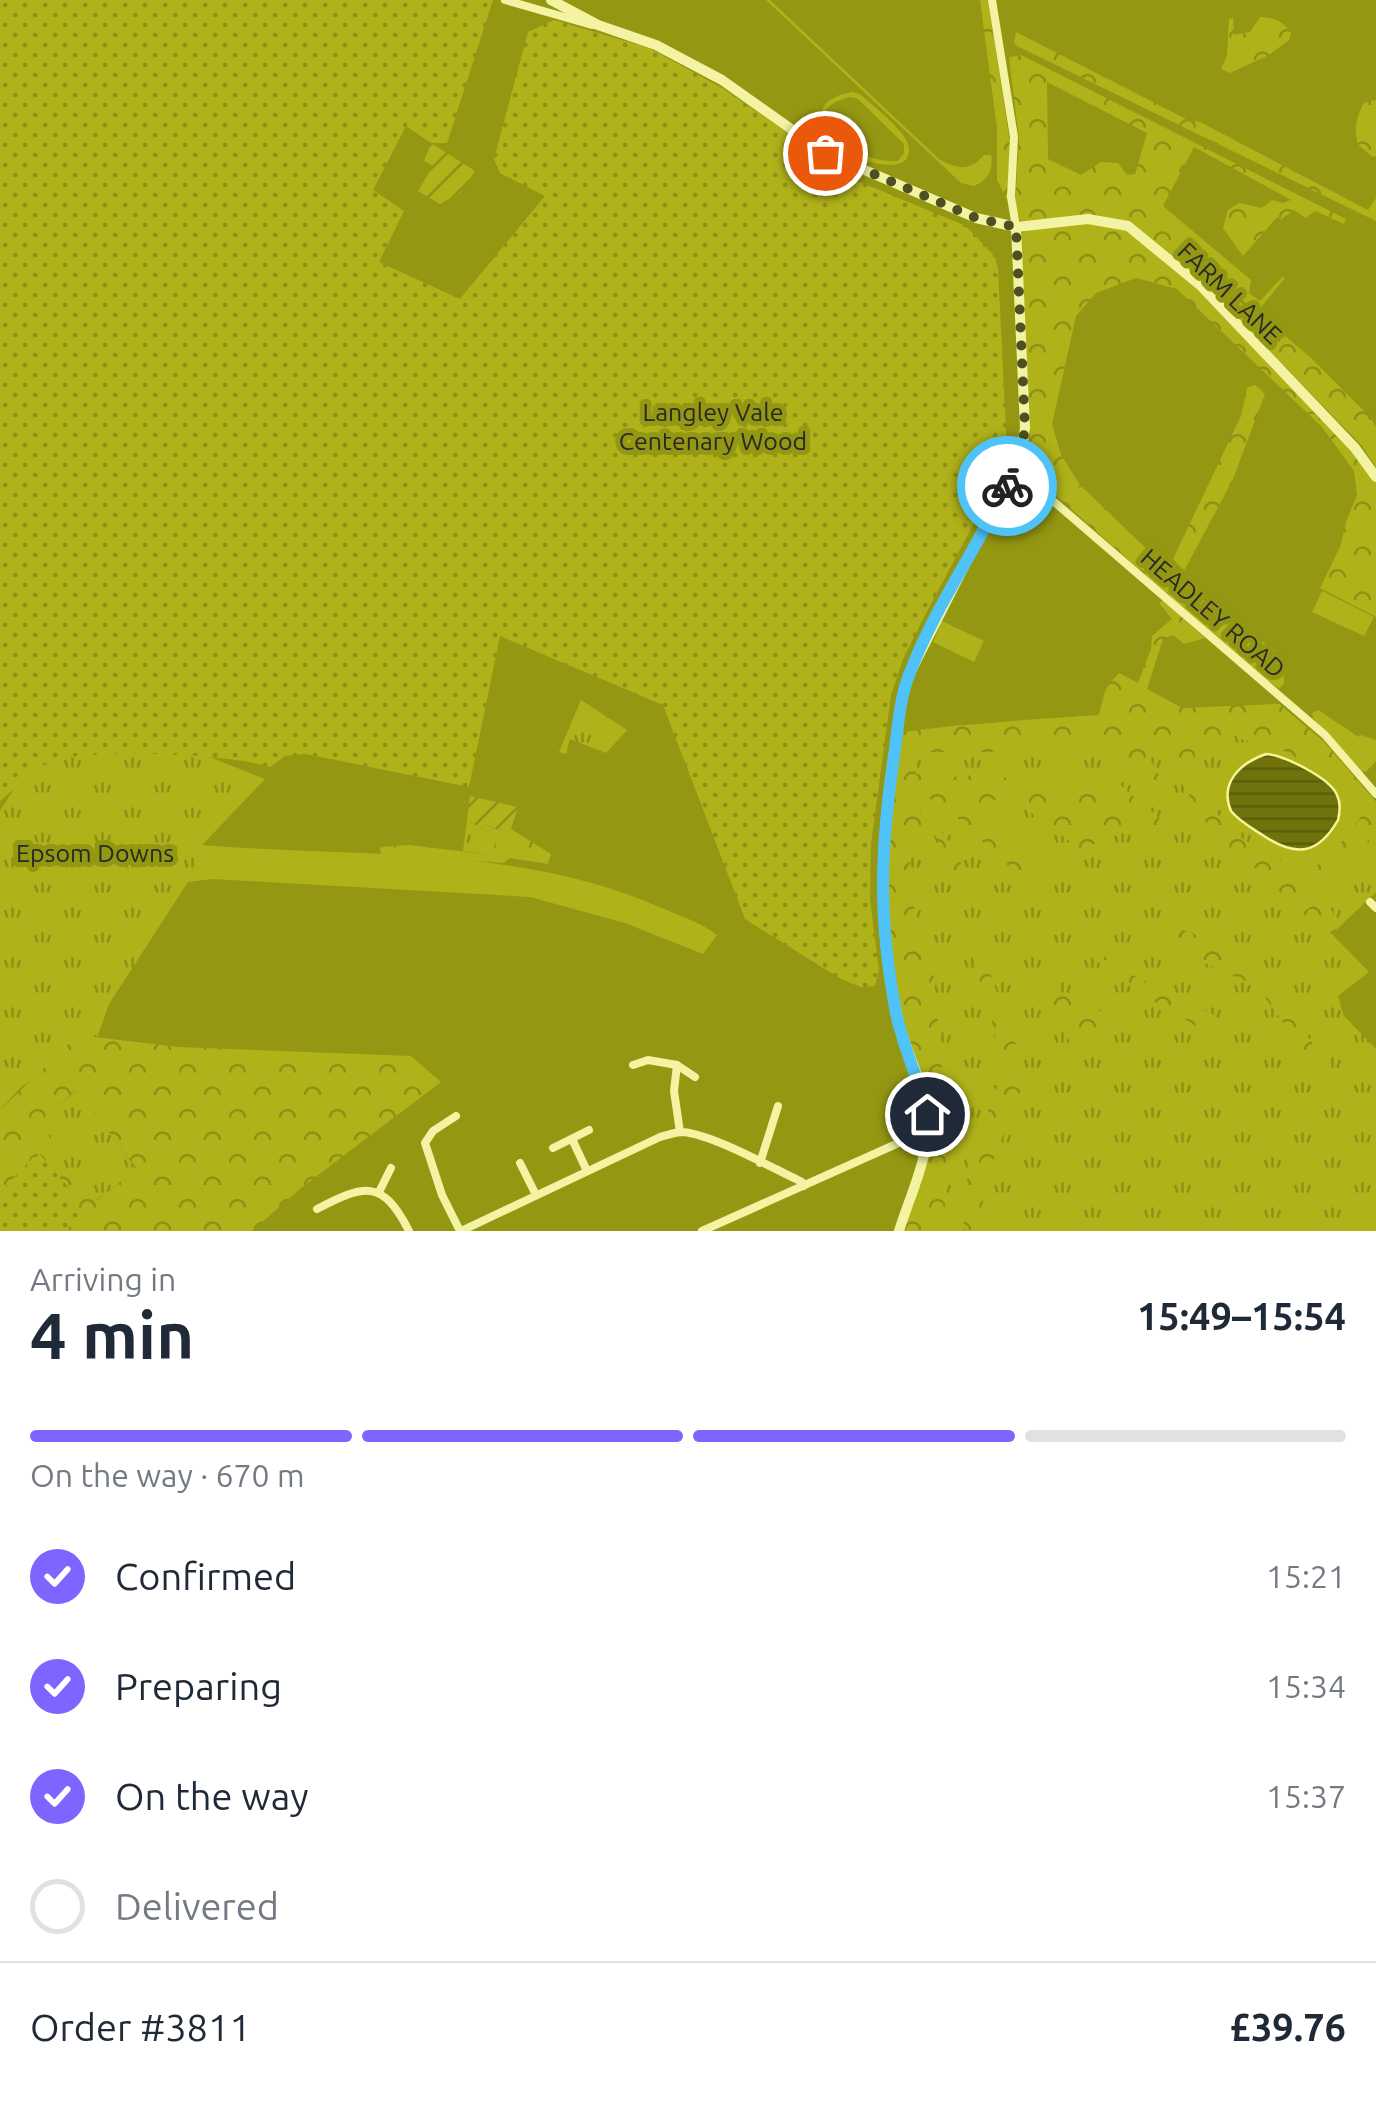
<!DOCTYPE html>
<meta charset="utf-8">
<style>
:root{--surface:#fff;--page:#f2f2f3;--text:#1f2937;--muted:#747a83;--line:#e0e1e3;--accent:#7f65ff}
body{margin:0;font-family:Ubuntu,sans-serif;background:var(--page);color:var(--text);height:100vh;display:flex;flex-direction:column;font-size:38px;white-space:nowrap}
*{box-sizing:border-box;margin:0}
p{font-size:32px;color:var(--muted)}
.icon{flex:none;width:55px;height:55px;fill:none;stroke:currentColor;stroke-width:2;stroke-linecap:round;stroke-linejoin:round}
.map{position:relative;height:1231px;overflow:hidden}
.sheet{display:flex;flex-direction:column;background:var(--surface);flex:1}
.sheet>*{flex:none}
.pin{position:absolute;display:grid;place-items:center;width:85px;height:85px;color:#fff;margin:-42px;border:5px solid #fff;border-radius:50%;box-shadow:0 2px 10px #0007}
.courier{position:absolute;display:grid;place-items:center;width:100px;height:100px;margin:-50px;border:8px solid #4fc3f7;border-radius:50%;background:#fff;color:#222;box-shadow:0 2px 12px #0007}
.head em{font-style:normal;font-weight:700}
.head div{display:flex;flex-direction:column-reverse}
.head{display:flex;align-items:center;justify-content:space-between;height:170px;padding:0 30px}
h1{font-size:65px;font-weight:700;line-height:75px}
.bar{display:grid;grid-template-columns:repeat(4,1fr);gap:15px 10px;align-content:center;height:120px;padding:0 30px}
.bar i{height:12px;border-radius:8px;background:var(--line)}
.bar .current{background:var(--accent)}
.bar p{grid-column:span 4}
.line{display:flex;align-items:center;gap:25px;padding:0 30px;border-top:2px solid var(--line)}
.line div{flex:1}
ol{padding:0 30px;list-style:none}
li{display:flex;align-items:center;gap:30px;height:110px}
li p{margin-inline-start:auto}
li .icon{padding:10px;border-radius:50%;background:var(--accent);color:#fff;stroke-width:4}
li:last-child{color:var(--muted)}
li i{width:55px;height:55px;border:5px solid var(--line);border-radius:50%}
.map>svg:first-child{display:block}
</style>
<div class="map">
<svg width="1376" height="1231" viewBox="0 0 1376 1231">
<defs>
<pattern id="grass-tufts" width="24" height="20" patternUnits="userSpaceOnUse" patternTransform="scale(2.5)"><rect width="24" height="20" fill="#b0b21a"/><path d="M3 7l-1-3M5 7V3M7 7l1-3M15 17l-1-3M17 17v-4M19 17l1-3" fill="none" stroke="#8f9117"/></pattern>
<pattern id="forest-crowns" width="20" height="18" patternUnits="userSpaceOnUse" patternTransform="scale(2.5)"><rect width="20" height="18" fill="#b0b21a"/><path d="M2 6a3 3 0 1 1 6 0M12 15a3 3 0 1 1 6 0" fill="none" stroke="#8f9117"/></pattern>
<pattern id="park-dots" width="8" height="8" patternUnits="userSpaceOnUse" patternTransform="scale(2.5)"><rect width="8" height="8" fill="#b0b21a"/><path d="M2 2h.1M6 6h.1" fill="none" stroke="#8f9117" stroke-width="1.8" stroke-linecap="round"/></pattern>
<pattern id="garden-furrows" width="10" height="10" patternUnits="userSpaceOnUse" patternTransform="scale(2.5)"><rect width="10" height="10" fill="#b0b21a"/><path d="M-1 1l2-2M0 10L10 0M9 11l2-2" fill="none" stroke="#8f9117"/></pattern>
<pattern id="water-rules" width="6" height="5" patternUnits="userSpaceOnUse" patternTransform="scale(2.5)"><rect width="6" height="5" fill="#70730b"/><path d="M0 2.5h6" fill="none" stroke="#5c5e0b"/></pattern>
</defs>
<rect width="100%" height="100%" fill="#949712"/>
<path fill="url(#grass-tufts)" d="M0,674L265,779L202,845L188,882L109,1004L97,1038L92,1037L20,1088L0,1110V811L14,789L0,801Z
M581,700L627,730L606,753L570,739L566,754L559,752Z
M1279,704L1324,742L1376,802V892L1332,934L1369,972L1338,996L1344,1016L1376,1049V1231H989L963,1227L964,1231H902L928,1158L932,1121L927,1093L908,1042L903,732L1023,720Z
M467,820L497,837L492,855L463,851Z
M78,1090L137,1170L96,1200C69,1177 50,1152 44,1117Z"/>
<path fill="url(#forest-crowns)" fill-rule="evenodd" d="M980,0H988L1010,143L1007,200L997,180V128Z
M1260,17C1273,17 1283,22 1291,32L1289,40L1269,55L1230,73L1221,69L1227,56L1229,19L1233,18L1234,35L1250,32Z
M1016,32L1190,121L1200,122L1368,210L1376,198V221L1017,46L1014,43Z
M1021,55L1346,219L1344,224L1315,211L1306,218L1294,210L1281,219L1277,217L1243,256L1223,228L1228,210L1239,203L1262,208L1272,200L1283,203L1291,200L1194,147L1163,206L1251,280L1249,293L1260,301L1282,277L1285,278L1257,312L1311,358L1370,417L1376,427V467L1362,446L1205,284L1131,223L1095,215L1020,221L1015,207L1019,139L1009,57ZM1047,82L1147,133L1135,174L1127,175L1118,163L1101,162L1081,175L1048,159Z
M1376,100V156L1373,157L1358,145C1354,128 1356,118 1364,103Z
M1087,223L1126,229L1200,290L1352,450L1376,483V617L1320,588L1340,547L1346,522L1357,495L1354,471L1322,427L1177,289L1136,278L1096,293L1076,316L1052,424L1061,455L1080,485L1154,556L1280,655L1275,668L1284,675V683L1279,689L1229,649L1034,476L1027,465L1030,440L1020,235L1028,229Z
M1255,385L1265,394L1233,479L1184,571L1173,559L1241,416L1247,388Z
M1163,600L1205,638L1184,644L1173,635L1163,639L1147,689L1182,708L1279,704L1324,742L1376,802V834L1354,853L1347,869L1320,884L1305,900L1289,903L1267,877L1216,839L1147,727L1135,731L1185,824L1158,808L1136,782L1126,757L1102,742L990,752H917L916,774L930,776L942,773L955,777L990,773L1029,785L1062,780L1091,790L1119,784L1158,817L1177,847L1168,851L1154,827L1147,824L1078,850C1059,829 1033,817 1012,797L989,801L986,811L1000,826L1043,859L1042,878L1017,874L952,813L927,797L917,808C938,829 959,844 964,876L957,877L935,835L917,828L910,859L917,937L933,966L950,1163L942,1231H902L928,1158L932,1121L896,991L883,879L903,732L951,726L1099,715L1106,687L1119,673L1138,683L1151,649L1152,636L1172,619L1159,603ZM1231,734L1249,742L1265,736C1294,766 1348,770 1366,808C1354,830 1317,875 1293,878L1273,852L1250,843L1228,829L1196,784L1195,753Z
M1318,710L1359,737L1361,735L1376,740V761L1364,774L1313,718L1312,713Z
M485,825L506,833L511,829L551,854L548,864L510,858L503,863L381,854L380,847L409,845L492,855L497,837L483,829Z
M1314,905L1329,906L1340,926L1332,934L1301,925L1297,916Z
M1158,924L1190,932L1256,960L1257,975L1329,1063L1328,1074L1319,1075L1258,987L1191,957L1158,932Z
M966,934L985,959L1016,1045L1021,1089L984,1184L982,1220L989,1231H965L963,1227L969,1161L1000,1079L994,1028Z
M1092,948L1138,978L1214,1015L1223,1029L1215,1037L1136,991L1089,955Z
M1054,979L1063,994L1089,1003L1104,1014L1103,1029L1069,1040L1043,996L1046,982Z
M78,1035L178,1047L411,1056L441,1082L301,1188L252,1231H65L79,1216L68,1187L38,1153L0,1193V1110ZM77,1090L137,1169L97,1200C69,1179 50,1150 44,1117Z"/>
<path fill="url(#park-dots)" d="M0,0H493L447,143H431L406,126L373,190L404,211L379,262L460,299L545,196L500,173L494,159L528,32L554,20L649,48L722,88L817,153L826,168L966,226L995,257L998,269L1007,449L999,476L922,621L903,659L891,695L871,844L870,900L879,970L875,986L861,987L841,979L745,919L663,705L500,636L469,787L306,754L285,756L270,767C231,754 87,747 50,762C32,770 14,787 0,801Z
M38,1152L68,1187L80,1217L65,1231H0V1193Z"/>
<path fill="url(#garden-furrows)" d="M431,143L475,171L460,193L440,204L418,191L433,166L424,161Z
M470,796L518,807L511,829L506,833L486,825L483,829L467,820Z"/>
<path fill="#b0b21a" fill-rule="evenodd" d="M766,0H770L939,159C956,169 970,172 984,155H991C994,169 988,181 974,186L961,183Z
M852,92L860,94C871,104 904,130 908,144C920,187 821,156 821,119C820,101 837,95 852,92ZM850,97L858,99L904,144V153L898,161C861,166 785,112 850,97Z
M1322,591L1374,617L1364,636L1312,612Z
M942,621L984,641L974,662L933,642Z
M202,845C357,858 517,844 662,908C680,916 702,923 717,935L703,954L625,923L530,897L213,879L188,882Z"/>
<path fill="url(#water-rules)" stroke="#f6f695" stroke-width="2.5" d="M1266,754C1284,755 1330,778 1337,795C1341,803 1340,812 1338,820C1318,855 1296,857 1264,836C1252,828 1240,822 1231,811C1219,783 1240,763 1266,754Z"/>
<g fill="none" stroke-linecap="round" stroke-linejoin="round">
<path stroke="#f3f3a3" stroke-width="8" d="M505,0L592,25
M992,0L1014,137L1011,197L1016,227
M1016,469L1325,735L1376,794
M1370,902L1376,908
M633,1065L648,1060L677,1065L674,1091L680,1132
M677,1065L695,1077
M456,1116L433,1131L425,1143L442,1195L460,1231
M572,1139L587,1171
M553,1148L589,1130
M520,1163L536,1195
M760,1163L778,1106
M379,1192L391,1168
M317,1209C364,1185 382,1178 409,1231
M461,1231L660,1137C668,1135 675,1132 683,1132C714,1135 772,1168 802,1182L804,1186
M702,1231L912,1137L927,1136"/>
<path stroke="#f3f3a3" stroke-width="10" d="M551,0L598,25L656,45L722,80L825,153L976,218L1016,227L1088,219L1128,226L1201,286L1355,448L1376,477
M899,1231C910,1195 929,1159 927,1121C926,1085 905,1052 898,1018C877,929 880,848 893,759C897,731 899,704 908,677L1021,454L1025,428L1016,227"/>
</g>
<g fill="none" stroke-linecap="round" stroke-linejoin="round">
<path stroke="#4e5021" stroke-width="10" stroke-dasharray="0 18" d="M825,153L976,218L1016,227L1025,428L1021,454L1007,486"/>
<path stroke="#4fc3f7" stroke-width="12" d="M927,1114C919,1080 903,1047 896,1013C878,918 880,851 894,756C898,729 899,701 909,675C934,608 976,550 1007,486"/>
</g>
<g text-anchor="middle" stroke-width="10" stroke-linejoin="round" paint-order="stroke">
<g font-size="25" fill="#292929" stroke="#949712">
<text transform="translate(1230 293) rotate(44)" y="9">FARM LANE</text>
<text transform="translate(1213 613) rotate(41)" y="9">HEADLEY ROAD</text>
</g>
<g font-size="25" fill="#292924" stroke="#949712">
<text x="713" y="421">Langley Vale<tspan x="713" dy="29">Centenary Wood</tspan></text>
<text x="95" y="862">Epsom Downs</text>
</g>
</g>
</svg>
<div class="pin" style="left:825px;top:153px;background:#ea580c"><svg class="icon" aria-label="bag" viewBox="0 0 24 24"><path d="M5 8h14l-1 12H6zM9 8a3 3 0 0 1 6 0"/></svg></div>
<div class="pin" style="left:927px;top:1114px;background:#1f2937"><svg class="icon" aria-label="home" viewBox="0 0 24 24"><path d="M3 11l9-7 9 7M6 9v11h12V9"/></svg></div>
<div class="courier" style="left:1007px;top:486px"><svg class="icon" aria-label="bike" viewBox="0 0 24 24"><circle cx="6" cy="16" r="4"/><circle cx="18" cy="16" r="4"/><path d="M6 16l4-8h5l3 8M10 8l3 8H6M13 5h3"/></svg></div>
</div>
<section class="sheet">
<div class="head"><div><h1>4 min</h1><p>Arriving in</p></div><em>15:49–15:54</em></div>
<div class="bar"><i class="current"></i><i class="current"></i><i class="current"></i><i></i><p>On the way · 670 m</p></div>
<ol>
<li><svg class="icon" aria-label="check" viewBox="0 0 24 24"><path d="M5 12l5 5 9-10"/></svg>Confirmed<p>15:21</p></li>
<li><svg class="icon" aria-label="check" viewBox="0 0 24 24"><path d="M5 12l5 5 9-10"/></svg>Preparing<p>15:34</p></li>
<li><svg class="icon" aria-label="check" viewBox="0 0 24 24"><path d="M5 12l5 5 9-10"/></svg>On the way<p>15:37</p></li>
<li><i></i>Delivered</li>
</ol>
<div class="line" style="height:130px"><div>Order #3811</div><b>£39.76</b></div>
</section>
